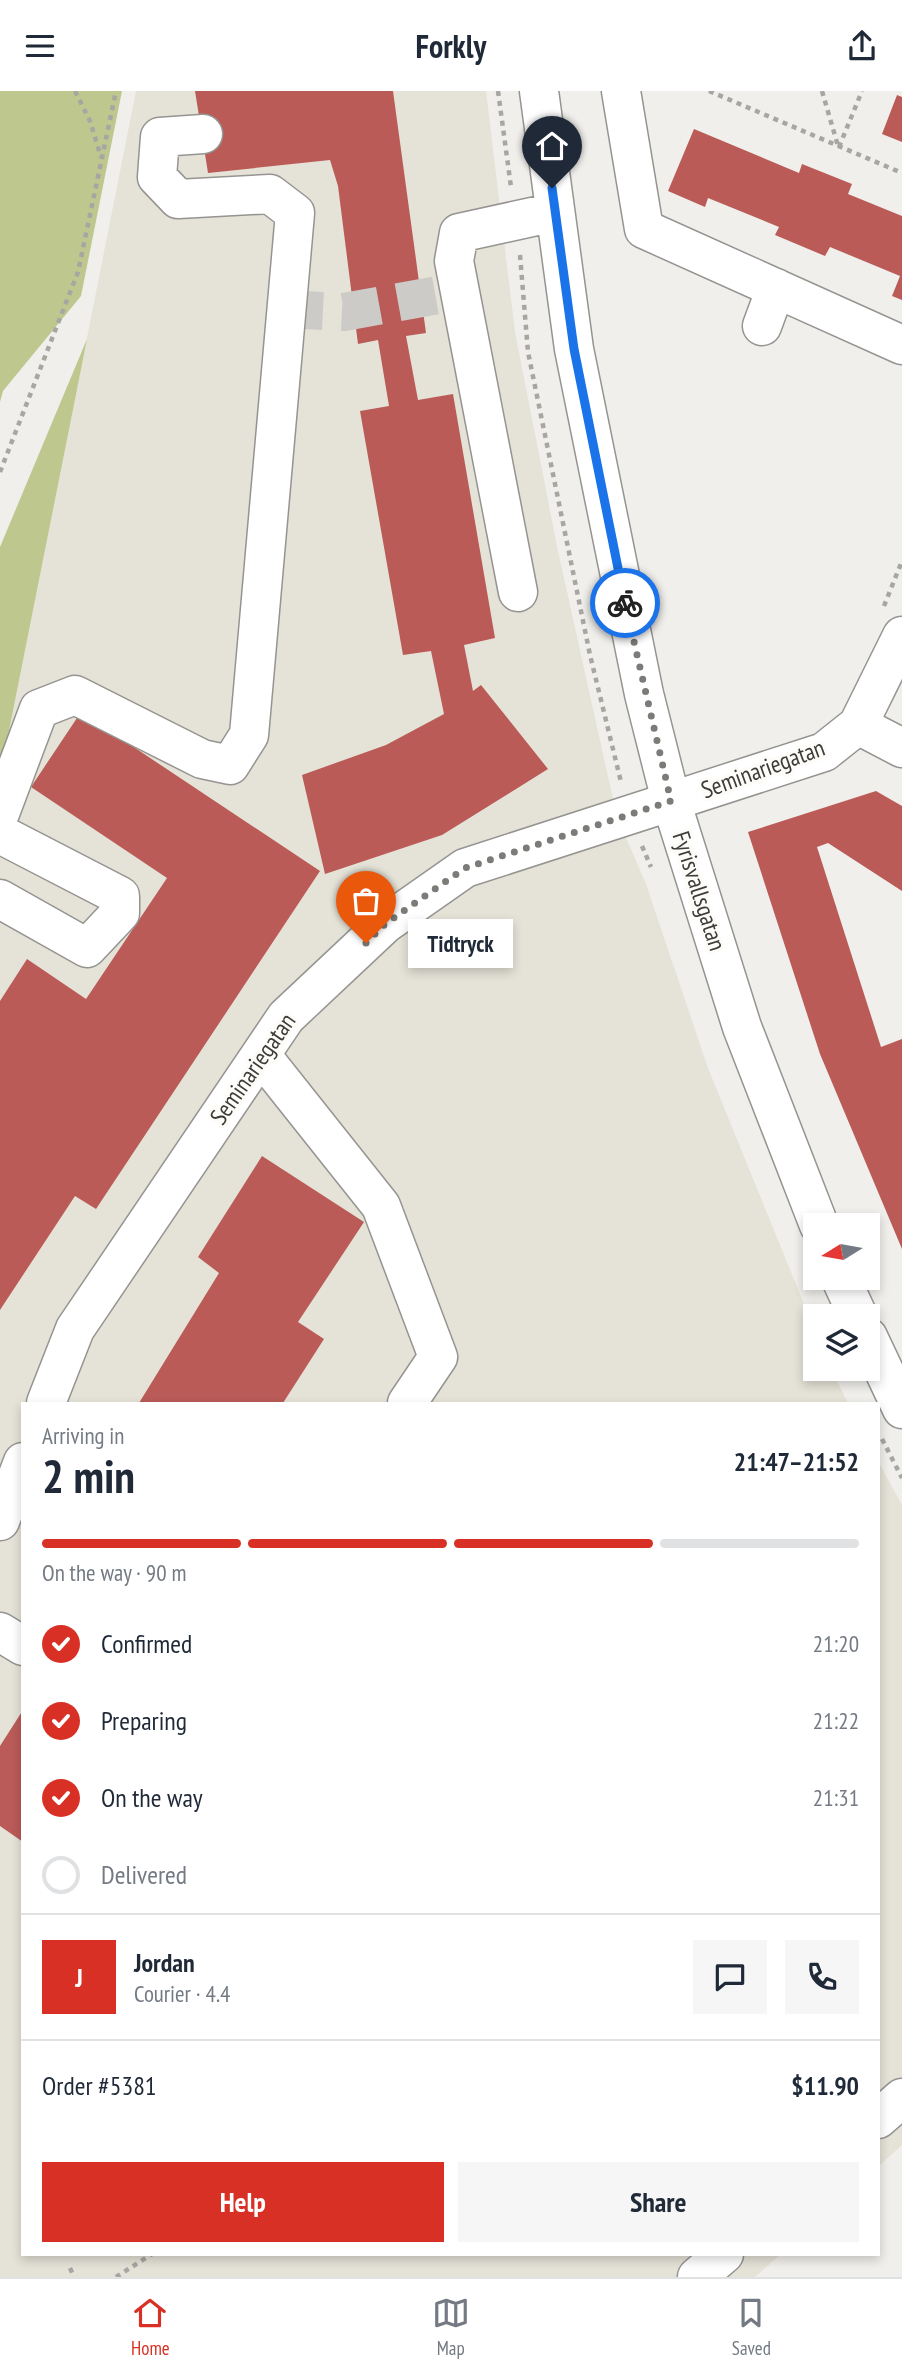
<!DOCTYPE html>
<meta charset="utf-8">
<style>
:root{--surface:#fff;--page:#f6f6f7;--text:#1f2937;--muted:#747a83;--line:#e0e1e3;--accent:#d93025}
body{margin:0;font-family:"PT Sans Narrow",sans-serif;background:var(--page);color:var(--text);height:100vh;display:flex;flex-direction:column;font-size:26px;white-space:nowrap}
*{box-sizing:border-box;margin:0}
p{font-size:23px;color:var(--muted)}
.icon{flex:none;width:38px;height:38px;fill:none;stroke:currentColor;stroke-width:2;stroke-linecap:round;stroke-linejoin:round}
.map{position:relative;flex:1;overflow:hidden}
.details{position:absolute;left:21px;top:1311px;width:859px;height:854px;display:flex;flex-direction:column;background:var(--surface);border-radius:0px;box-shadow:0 4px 10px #0003}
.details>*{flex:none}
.needle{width:46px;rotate:259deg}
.buttons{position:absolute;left:803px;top:1122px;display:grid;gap:14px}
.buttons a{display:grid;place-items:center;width:77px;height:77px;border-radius:0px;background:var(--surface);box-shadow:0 4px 10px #0003;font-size:35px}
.pin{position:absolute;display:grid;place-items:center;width:60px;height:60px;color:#fff;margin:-72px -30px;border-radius:50% 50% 50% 0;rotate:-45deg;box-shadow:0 0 7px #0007}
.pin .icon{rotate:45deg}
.courier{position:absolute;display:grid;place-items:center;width:70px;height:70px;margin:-35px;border:5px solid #1a73e8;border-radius:50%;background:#fff;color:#222;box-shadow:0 2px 9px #0007}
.bubble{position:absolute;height:49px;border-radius:0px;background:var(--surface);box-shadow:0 4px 10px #0003;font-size:23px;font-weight:700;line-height:49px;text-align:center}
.headline em{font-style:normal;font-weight:700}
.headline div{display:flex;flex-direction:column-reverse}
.headline{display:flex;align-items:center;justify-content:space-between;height:119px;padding:0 21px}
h1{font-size:46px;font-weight:700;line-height:52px}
.bar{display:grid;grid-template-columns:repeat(4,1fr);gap:10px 7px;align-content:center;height:84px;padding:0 21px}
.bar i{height:9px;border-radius:5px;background:var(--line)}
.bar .active{background:var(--accent)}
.bar p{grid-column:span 4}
.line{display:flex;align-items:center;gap:18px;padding:0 21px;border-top:2px solid var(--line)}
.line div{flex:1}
.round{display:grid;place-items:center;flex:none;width:74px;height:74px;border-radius:0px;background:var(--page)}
ol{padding:0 21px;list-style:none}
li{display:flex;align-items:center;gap:21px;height:77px}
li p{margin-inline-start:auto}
li .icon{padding:7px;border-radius:50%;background:var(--accent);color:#fff;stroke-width:4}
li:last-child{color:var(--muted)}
li i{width:38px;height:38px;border:4px solid var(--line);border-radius:50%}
.button{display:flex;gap:14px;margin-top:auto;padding:14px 21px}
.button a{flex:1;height:80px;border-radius:0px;background:var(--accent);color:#fff;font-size:28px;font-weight:700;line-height:80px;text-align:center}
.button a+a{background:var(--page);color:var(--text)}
header{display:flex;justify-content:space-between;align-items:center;height:91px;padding:0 21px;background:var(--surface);font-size:32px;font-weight:700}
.menu{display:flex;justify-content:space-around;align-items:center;height:98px;border-top:2px solid var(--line);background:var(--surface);font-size:19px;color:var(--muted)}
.menu a{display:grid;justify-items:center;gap:4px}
.menu .active{color:var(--accent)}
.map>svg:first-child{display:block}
</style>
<header><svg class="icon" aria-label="menu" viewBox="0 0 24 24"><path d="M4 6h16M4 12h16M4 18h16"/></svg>Forkly<svg class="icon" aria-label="share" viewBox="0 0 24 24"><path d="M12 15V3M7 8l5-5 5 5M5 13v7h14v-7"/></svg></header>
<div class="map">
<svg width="902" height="2186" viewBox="0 0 902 2186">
<rect width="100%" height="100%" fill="#f0efeb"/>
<path fill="#e5e2d7" d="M136,0H486L515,241L558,460L617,726L646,793L708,977L815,1240L816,1278H831L848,1312H23V2163H781L755,2186H0V685Z
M878,1370L902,1414V2054L879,2075Z"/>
<path fill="#bec88e" d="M0,0H122L81,205L3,300L0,311Z
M87,248L0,685V456Z"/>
<path fill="#ba5b58" d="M195,0H393L426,242L406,245L418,309L453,303L495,547L464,554L473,600L481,594L548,678L442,744L325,783L302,684L386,654L444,623L431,560L403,564L360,320L389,315L378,249L358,253L338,95L330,69L208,82Z
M897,4L902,6V51L882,43Z
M694,38L799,82L802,73L852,93L848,103L902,125V209L892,205L900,185L830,156L825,165L775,144L779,136L708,107L705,116L668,100Z
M81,621L320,780L96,1118L75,1105L0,1219V910L27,868L86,908L167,787L31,696Z
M876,700L902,715V800L828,752L817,756L881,956L902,948V1158L820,963L748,741Z
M262,1065L364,1131L298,1231L324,1248L283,1312H139L219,1182L198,1166Z
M23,1619V1751L0,1735V1655Z"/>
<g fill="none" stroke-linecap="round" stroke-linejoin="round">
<path stroke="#cccbc8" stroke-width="38" stroke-dasharray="38 19" stroke-linecap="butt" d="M285,218L344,221L460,200"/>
<defs>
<path id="minor" d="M539,0L574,258L644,603L671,710L742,936L819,1134
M621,0L644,138L902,254
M762,235L776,197
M518,501L454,170L459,142L555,121
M858,634L902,657
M0,722L39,618L75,604L202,668L230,674L249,644L295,122L270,103L178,108L157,86L160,46L203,43
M0,743L120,805V822L87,857L0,808
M261,964L381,1115L438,1266L407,1312
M840,1186L858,1225
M868,1246L902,1318
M46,1312L75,1238L286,926L385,833L465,777L824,661L858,634L902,545
M0,1430L23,1371
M0,1541L23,1555
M878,2028L902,2007
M697,2186L724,2163"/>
</defs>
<use href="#minor" stroke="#959491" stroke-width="41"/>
<path stroke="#a7a6a3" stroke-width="4.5" stroke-dasharray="5 5" stroke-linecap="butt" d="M75,0L90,30L101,66
M498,0L511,96
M709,0L902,82
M822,0L838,55
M839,56L862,0
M520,164L528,261L590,564L621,691
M0,381L78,181L116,0
M884,515L902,470
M642,755L651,776
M882,1348L902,1387
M70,2177L74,2186
M116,2186L152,2163"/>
<use href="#minor" stroke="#fff" stroke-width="38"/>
</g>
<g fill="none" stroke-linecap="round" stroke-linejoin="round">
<path stroke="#7b7b78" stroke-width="7" stroke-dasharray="0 12.6" d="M366,852L385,833L465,777L671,710L625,512"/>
<path stroke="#1a73e8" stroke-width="9" d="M552,97L574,258L625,512"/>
</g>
<g text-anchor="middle" stroke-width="7" stroke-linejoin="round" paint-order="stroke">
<g font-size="24" fill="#3c3c3a" stroke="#fdfcf9">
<text transform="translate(763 678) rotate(-20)" y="8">Seminariegatan</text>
<text transform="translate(699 800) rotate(72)" y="8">Fyrisvallsgatan</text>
<text transform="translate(253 978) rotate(-55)" y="8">Seminariegatan</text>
</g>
</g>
</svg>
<div class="buttons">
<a><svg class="needle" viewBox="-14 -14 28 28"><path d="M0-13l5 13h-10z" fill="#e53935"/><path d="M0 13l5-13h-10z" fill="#747a83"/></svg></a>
<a><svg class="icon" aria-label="layers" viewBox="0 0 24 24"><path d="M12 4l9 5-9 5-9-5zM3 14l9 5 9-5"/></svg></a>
</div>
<div class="pin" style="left:366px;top:852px;background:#ea580c"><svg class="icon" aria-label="bag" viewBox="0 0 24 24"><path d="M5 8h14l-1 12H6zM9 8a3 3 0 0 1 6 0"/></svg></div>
<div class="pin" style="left:552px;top:97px;background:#1f2937"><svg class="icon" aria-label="home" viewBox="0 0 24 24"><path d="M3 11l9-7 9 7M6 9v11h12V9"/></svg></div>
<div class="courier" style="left:625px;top:512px"><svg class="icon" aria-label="bike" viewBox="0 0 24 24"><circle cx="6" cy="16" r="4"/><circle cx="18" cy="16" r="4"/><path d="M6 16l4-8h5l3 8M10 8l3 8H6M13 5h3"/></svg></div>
<div class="bubble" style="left:408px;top:828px;width:105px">Tidtryck</div>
<section class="details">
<div class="headline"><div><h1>2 min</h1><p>Arriving in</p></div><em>21:47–21:52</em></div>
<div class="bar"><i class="active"></i><i class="active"></i><i class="active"></i><i></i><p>On the way · 90 m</p></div>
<ol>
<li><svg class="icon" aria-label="check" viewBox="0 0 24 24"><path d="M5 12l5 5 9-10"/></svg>Confirmed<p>21:20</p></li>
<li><svg class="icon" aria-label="check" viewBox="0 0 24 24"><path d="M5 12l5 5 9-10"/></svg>Preparing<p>21:22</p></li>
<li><svg class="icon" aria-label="check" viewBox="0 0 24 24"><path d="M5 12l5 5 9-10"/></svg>On the way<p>21:31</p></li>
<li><i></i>Delivered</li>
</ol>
<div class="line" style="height:126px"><b class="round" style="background:var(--accent);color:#fff">J</b><div><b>Jordan</b><p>Courier · 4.4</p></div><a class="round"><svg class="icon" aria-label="chat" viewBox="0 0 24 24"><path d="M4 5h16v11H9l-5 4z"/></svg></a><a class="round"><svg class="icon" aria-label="phone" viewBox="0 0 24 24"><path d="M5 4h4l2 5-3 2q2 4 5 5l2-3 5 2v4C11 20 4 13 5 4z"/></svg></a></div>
<div class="line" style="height:91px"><div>Order #5381</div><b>$11.90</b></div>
<div class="button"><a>Help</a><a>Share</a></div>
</section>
</div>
<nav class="menu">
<a class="active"><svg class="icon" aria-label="home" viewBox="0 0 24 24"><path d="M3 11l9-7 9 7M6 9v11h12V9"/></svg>Home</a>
<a><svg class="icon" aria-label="map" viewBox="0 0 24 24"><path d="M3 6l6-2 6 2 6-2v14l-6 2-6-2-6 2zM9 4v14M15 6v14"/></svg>Map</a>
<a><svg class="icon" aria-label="saved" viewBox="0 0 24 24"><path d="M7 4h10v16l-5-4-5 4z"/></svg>Saved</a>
</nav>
